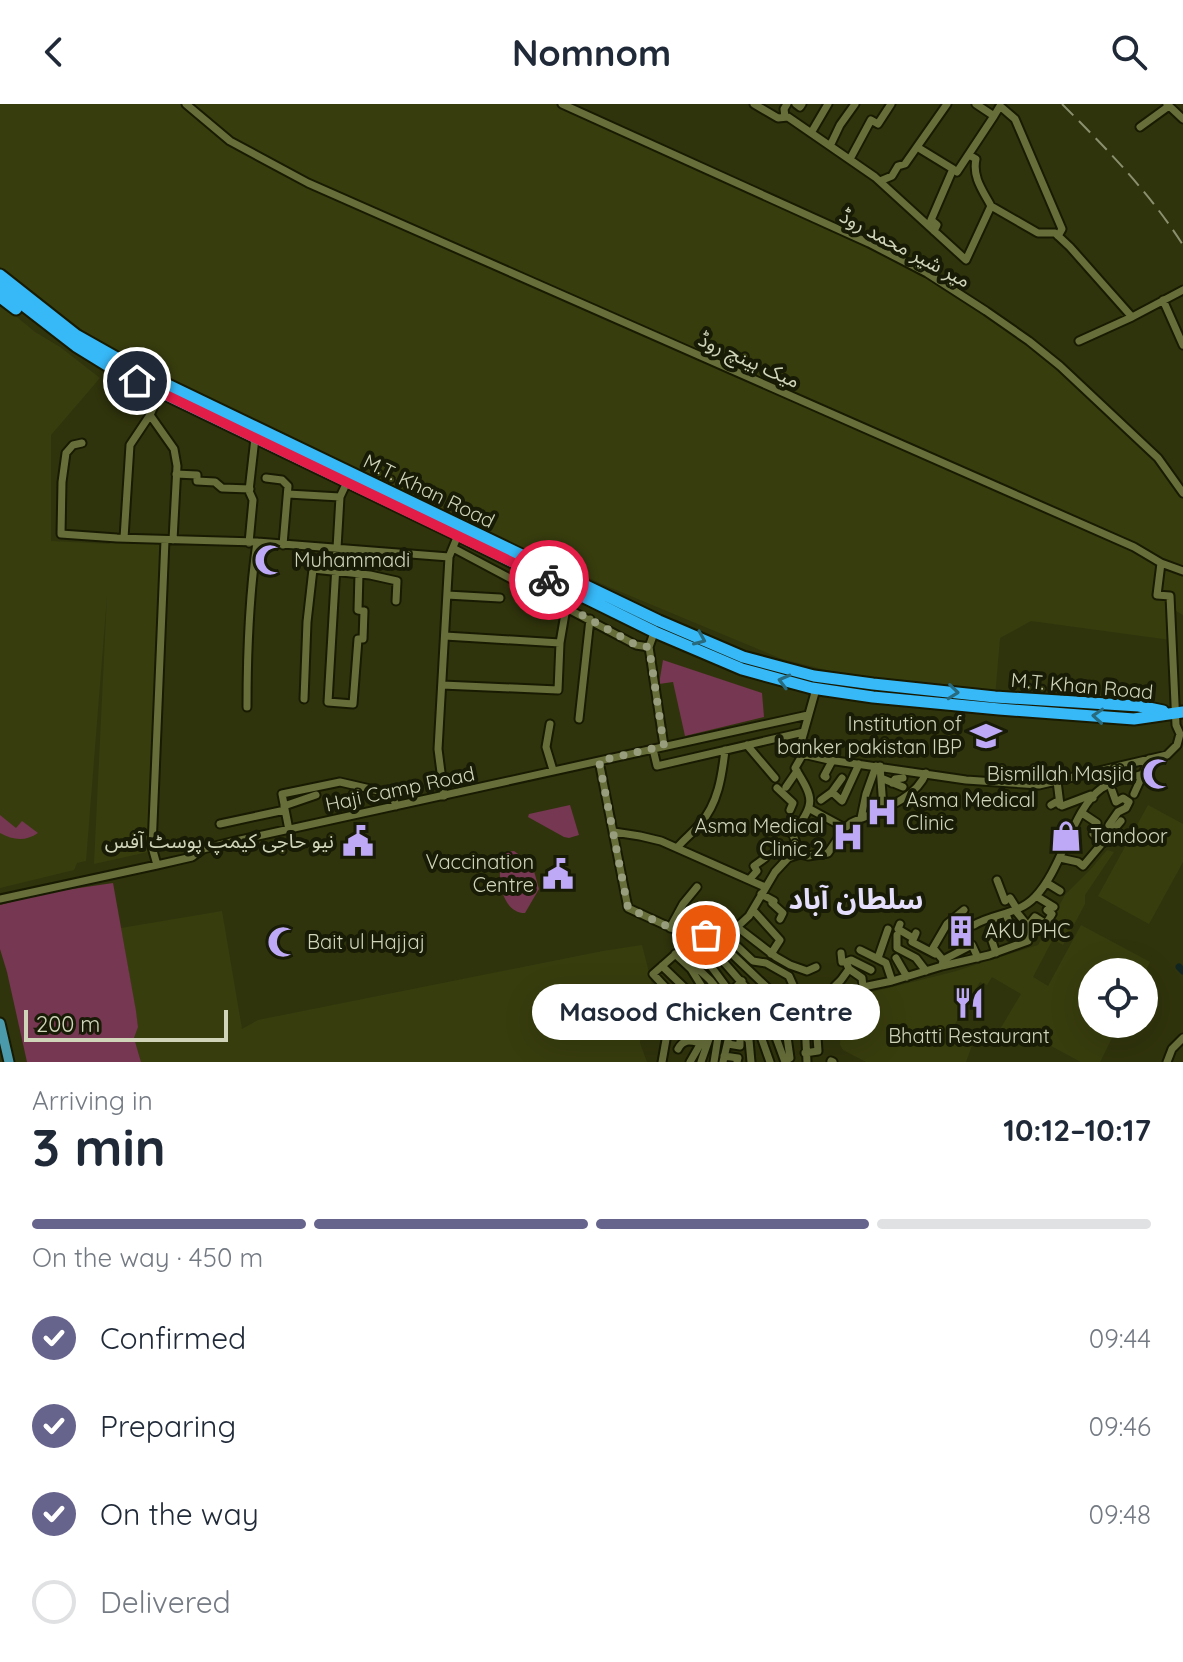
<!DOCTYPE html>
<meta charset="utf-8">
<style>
:root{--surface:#fff;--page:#f6f6f7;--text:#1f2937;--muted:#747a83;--line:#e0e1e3;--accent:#66638c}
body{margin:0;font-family:Quicksand,"Noto Sans Arabic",sans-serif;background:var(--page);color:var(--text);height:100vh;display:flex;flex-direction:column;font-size:30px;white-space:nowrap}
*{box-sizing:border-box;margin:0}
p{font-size:26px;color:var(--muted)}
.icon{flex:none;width:44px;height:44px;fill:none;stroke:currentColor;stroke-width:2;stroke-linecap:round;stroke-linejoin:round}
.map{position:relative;height:958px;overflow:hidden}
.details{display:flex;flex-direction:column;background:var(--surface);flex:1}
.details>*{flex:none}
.controls{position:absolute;left:1078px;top:854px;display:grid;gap:16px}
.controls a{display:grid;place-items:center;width:80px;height:80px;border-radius:50%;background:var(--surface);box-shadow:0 8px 32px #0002;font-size:40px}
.scale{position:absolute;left:24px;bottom:20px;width:204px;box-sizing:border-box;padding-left:8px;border:4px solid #d0d5ba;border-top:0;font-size:22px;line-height:28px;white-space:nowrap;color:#d0d5ba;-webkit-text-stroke:6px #181b05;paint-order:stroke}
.pin{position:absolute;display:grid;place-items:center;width:68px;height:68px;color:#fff;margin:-34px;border:4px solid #fff;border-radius:50%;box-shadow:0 2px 8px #0007}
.courier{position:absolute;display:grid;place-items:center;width:80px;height:80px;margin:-40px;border:6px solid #e11d48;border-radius:50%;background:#fff;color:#222;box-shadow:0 2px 10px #0007}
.bubble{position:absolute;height:56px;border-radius:28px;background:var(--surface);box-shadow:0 8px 32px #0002;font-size:26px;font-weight:700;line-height:56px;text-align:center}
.overview em{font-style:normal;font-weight:700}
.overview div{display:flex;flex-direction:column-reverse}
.overview{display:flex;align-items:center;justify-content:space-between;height:136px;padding:0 32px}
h1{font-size:52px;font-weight:700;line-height:60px}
.bar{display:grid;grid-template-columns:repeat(4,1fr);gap:12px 8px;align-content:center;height:96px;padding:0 32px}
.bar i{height:10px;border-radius:6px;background:var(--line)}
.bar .on{background:var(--accent)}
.bar p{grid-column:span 4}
ol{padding:0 32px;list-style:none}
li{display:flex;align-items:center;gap:24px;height:88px}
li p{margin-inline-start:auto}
li .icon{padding:8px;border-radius:50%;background:var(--accent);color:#fff;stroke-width:4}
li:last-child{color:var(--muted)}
li i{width:44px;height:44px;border:4px solid var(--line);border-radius:50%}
header{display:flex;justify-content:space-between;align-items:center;height:104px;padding:0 32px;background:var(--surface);font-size:36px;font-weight:700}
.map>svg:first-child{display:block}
</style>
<header><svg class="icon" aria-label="back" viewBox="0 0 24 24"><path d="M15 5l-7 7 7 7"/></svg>Nomnom<svg class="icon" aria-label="search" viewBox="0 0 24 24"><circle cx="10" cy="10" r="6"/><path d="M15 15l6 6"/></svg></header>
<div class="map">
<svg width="1183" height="958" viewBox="0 0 1183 958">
<rect width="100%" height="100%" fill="#30340c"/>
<path fill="#383d0e" d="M0,0H562L927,169L1029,237L1159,353L1183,387V511L1176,507L1171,536L1031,517L1000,534L995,593L899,584L782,555L609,483L434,404L100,239L0,166Z
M0,199L35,228L60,243L100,274L51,331V437L110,440L111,434L165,436L148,748L94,760L107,492L86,757L77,759L74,766L0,784Z
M1148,701L1183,720V758L1149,820L1098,792Z
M1107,746L1114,748L1085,791V800L1063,841L1053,835L1033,873L1048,882L1081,821L1150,858L1144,870V868H1092V920H1119L1100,958H1081L1023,927L1022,938L999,927L1021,890L992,873L987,881L980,878L955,920L960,924L958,929L974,936L966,958H866L843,946L840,941L842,901L848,894L953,868L1038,841L1065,791L1090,766Z
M222,807L242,925L258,916L603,847L642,841L654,888L642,906L640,939L647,958H141L134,934L138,922L121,824Z"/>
<path fill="#753751" d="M663,556L762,589L764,613L685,632L673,578L659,580Z
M570,701L579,731L569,734L564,733L528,713L529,710Z
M0,711L16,724L22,717L38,729C25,738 13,736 0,729Z
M514,747L532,760L539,785L525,809C506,809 499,785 500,768C500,761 504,754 507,748Z
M113,779L136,907L138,923L134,934L141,958H27L7,868L0,845V801L45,789Z"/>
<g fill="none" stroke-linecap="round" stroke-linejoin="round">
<path stroke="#122621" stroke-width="7" d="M1179,863L1183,867"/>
<defs>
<path id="minor" d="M186,0L230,37L308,79L1134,443L1161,459L1157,491L1170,492L1176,621L1180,630L1177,641L1167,651L1039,681L966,676L829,656L803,650L800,642L816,585
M562,0L869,139L927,169L986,207L1029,237L1060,262L1158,354L1183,389
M754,0L778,14L788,13L875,73L966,156L991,102L1038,129H1055L1070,143L1132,213
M796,0L800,3L802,0
M1167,0L1183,15
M994,12L1000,2L1015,15L1062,125L1058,132
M785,13L784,5L787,0
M1140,23L1169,2
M811,29L828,0
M830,42L840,21L855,0
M917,43L953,65L931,116L937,121L934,127
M969,51L976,55C972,73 983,87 991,102
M850,55L871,16L878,20L891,0
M953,65L957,68L994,12L976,0
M880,77L892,72L898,62L905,60L947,0
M1163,196L1183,241
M1079,237L1132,213L1183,186
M160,288L150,311L174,345L177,362L173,436
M82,339L73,341L66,349L62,378L61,430L117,434L257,438L449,453
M176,370L197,371V377L215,378L222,384L250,385
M266,374L282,376L288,382L283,441
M347,378L340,393L328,598L353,600L358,535H363L364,507L358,506L359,469
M288,390L340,393
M124,434L130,341L150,311
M249,439L253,396L249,387L255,334
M453,444L636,541L649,543
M1161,459L1183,467
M447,491L500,494
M655,526L649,543L664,642
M445,532L560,539L569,486
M442,581L558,586L560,539
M304,595L307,518L313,465L370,471L397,477L396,497
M247,603C247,548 249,493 257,438
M579,615L590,515
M550,620L546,643L553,666
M747,641L775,674
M653,645L657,662L804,628
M599,657L628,804L689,832L712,831L736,824L749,812L775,768L788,754L800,750L808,752L828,749L845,724L851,719C876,707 915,697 926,669
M880,662L883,704
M826,673L824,672L832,657
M881,674L903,683
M1057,677L1060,701
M892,679L895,675L903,674
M1110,681L1116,698L1123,694L1129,698
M786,683L797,667
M777,684L793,699L790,706
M832,688L842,697L859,660
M1134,690L1143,670
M444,692L438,645L449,453L458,431
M821,696L832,688L842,674
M1051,701L1056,698L1062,702L1091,691L1093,694
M284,702L316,691
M810,705L845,724
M1082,709L1097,719
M861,714L866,690L876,662
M220,720L285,706
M782,720L793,731
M1109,721L1118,708L1126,704L1129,698
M289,726L282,690L340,678L392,690L396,702
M614,728L640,732L661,737L765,783
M1093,730L1103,739
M677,744C684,735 693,729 700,720C718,700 722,672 725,646
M778,745L788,754
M800,750L793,731C814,698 816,698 795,664L803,650
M1060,754L1078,758L1083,762L1121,717
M157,761L152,743L165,436
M749,776L757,767L754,762L765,754
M997,776L1005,797
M1047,779L1060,787
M761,790L774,797L772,799L783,809L780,815
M1036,792L1054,803
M1010,794L1017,805
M0,795L157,761L192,753L203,745L231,738L808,611
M715,805L701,832L756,895L770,917L785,958
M753,806L780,836L771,850
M1006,810L1013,829
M993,813L998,829L992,837L996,849
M900,820L898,825L913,834
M1028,822L1035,813L1046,820L1052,810L1047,806
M737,823L776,853L790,861L807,867L816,863
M670,824L683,800L697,783
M722,828L753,857L766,859L789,872L793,881L781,892H776
M916,829L912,838L935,850
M712,831L774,890L775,894
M897,831V844L916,854L926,867
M960,833L972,820L974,821C994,809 1018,811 1035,793C1063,764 1072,705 1102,684C1114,676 1129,674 1143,670L1149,655
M690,838L713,865L727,884
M860,846L886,859L892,877
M679,847L710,876L732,904
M675,850L691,865L709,894
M878,854L888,825
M896,854L907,873
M943,856L972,841L978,854
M846,858L851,856L871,866
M662,862L692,891L700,918L705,922L714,908L720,913
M942,862L943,856L933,844L947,820L964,806
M849,865L862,874L863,883L892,877L942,862L989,851L1028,837L1031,826L1015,806
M742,877L735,884L744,900
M835,882L841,876L849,865L846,858H842L841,849
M658,892L667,908L681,910V914L694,913
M804,897L807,958
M747,900L754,913L770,958
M693,913L653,870L696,832
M648,925L667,930L662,958
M667,930L668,923L679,925L680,921L704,934
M745,933L749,936L751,958
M728,940L740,942V933H745L759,927
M678,945C684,934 691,937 701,939
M805,949L818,947L817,933
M724,952L738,954L737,958
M785,957L790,954L783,904L788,896
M831,957L833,958
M690,958L705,932
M701,958L710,932L706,930L723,909L732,904L735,906L744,900L778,895L812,899L818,897L825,888L828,889L836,886
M714,958L718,933
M723,958L735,906
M1167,958L1172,945L1183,934"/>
<path id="major" d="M0,919L9,958"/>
<path id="highway" d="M0,171L76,231L147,271L659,517L743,553L814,572L873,580L995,593L1139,602L1163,607
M0,183L76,242L115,266L458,431L655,528L742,565L812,584L873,593L999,605L1134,615L1183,608
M0,193L16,205"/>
</defs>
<use href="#minor" stroke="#181b02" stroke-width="11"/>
<use href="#major" stroke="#181b02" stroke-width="13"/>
<use href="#highway" stroke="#181b02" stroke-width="15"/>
<use href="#minor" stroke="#676e3a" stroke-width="7"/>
<use href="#major" stroke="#4a9aab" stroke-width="9"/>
<use href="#highway" stroke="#37b8f7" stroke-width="11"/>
<path stroke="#8a8f6e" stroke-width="2" stroke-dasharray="16 8" stroke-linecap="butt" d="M1062,0C1106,44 1149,88 1183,141"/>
</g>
<defs><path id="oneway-chevron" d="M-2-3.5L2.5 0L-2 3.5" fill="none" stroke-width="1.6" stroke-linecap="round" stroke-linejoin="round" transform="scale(2)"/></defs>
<g stroke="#286a7e">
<use href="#oneway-chevron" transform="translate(700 535) rotate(23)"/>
<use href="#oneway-chevron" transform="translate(784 577) rotate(-165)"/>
<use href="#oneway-chevron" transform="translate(953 588) rotate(6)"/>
<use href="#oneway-chevron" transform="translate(1098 612) rotate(-176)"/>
</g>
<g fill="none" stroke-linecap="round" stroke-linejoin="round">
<path stroke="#989d7d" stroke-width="8" stroke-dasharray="0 14.4" d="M549,476L569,486L566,502L636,541L649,543L664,642L599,657L628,804L686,831L691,833L706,831"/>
<path stroke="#e11d48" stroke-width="10" d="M137,277L549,476"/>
</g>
<defs>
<symbol id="mosque-bare" viewBox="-9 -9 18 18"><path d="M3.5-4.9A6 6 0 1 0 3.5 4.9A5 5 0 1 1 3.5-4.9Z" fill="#bda9f5" stroke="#181b05" stroke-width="2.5" paint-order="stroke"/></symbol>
<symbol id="school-bare" viewBox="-9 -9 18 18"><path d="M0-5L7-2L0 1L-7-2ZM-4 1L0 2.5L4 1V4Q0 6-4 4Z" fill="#bda9f5" stroke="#181b05" stroke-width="2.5" paint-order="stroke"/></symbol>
<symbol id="hospital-bare" viewBox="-9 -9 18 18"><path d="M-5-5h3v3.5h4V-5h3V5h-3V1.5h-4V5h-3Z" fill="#bda9f5" stroke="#181b05" stroke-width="2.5" paint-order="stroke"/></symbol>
<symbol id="shop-bare" viewBox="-9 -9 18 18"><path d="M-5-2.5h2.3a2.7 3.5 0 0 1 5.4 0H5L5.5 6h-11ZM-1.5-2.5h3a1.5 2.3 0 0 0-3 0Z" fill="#bda9f5" stroke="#181b05" stroke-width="2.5" paint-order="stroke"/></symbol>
<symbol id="civic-bare" viewBox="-9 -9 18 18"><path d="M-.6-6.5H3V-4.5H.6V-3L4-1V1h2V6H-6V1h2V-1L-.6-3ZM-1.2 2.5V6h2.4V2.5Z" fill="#bda9f5" stroke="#181b05" stroke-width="2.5" paint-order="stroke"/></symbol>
<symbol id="building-bare" viewBox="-9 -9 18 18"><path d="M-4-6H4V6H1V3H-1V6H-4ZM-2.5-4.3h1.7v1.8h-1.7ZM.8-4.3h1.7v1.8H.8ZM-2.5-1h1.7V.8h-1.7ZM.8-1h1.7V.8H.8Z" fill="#bda9f5" stroke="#181b05" stroke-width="2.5" paint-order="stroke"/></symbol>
<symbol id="restaurant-bare" viewBox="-9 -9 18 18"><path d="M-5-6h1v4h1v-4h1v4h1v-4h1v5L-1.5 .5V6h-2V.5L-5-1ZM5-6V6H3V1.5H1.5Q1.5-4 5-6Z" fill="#bda9f5" stroke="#181b05" stroke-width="2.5" paint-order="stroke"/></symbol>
</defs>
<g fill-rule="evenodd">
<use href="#mosque-bare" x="248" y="434" width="44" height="44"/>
<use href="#school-bare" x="964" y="610" width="44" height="44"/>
<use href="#mosque-bare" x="1136" y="648" width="44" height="44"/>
<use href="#hospital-bare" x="860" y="686" width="44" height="44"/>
<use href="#shop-bare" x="1044" y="710" width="44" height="44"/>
<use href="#hospital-bare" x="826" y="711" width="44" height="44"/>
<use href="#civic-bare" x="336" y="715" width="44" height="44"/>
<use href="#civic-bare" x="536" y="748" width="44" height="44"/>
<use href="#building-bare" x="939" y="805" width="44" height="44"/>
<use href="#mosque-bare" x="261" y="816" width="44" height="44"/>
<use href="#restaurant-bare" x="947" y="877" width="44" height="44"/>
</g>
<g text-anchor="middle" stroke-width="8" stroke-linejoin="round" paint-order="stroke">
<g font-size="20" fill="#d0d5ba" stroke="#181b05">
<text transform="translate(905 144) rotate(28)" y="7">میر شیر محمد روڈ</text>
<text transform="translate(749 256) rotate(24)" y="7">میک ہینچ روڈ</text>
<text transform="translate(429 387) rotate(26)" y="7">M.T. Khan Road</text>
<text transform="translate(1082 582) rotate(5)" y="7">M.T. Khan Road</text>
<text transform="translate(400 685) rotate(-12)" y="7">Haji Camp Road</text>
</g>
<g font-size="20" fill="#d0d5ba" stroke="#181b05" text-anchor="start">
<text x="294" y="463">Muhammadi</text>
<text x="962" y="627" text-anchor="end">Institution of<tspan x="962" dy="23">banker pakistan IBP</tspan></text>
<text x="1134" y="677" text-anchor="end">Bismillah Masjid</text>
<text x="906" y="703">Asma Medical<tspan x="906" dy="23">Clinic</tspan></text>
<text x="824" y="729" text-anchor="end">Asma Medical<tspan x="824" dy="23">Clinic 2</tspan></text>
<text x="1090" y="739">Tandoor</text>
<text x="334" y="744" text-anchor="end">نیو حاجی کیمپ پوسٹ آفس</text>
<text x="534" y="765" text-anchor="end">Vaccination<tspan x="534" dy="23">Centre</tspan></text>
<text x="985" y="834">AKU PHC</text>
<text x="307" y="845">Bait ul Hajjaj</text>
<text x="969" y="939" text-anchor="middle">Bhatti Restaurant</text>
</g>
<g font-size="28" font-weight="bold" fill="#e5defc" stroke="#181b05">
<text x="856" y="805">سلطان آباد</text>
</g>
</g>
</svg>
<div class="controls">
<a><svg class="icon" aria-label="locate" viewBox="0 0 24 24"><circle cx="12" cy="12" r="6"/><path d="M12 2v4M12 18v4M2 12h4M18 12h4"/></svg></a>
</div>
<div class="scale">200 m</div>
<div class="pin" style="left:706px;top:831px;background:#ea580c"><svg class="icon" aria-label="bag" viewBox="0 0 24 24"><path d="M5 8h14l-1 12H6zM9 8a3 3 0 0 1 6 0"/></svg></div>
<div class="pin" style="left:137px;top:277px;background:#1f2937"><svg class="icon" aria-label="home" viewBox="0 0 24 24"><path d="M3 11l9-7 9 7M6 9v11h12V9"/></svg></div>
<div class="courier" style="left:549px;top:476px"><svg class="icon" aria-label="bike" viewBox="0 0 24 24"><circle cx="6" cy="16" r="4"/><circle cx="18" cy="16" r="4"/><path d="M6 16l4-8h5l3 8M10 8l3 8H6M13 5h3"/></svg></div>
<div class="bubble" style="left:532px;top:880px;width:348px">Masood Chicken Centre</div>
</div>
<section class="details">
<div class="overview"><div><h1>3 min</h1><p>Arriving in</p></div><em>10:12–10:17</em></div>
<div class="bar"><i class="on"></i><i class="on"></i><i class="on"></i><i></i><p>On the way · 450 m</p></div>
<ol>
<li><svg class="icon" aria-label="check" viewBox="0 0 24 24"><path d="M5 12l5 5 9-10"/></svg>Confirmed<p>09:44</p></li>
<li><svg class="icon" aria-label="check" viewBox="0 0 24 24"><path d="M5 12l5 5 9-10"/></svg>Preparing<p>09:46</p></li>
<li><svg class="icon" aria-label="check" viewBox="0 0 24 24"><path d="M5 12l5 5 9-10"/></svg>On the way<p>09:48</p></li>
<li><i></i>Delivered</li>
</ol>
</section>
